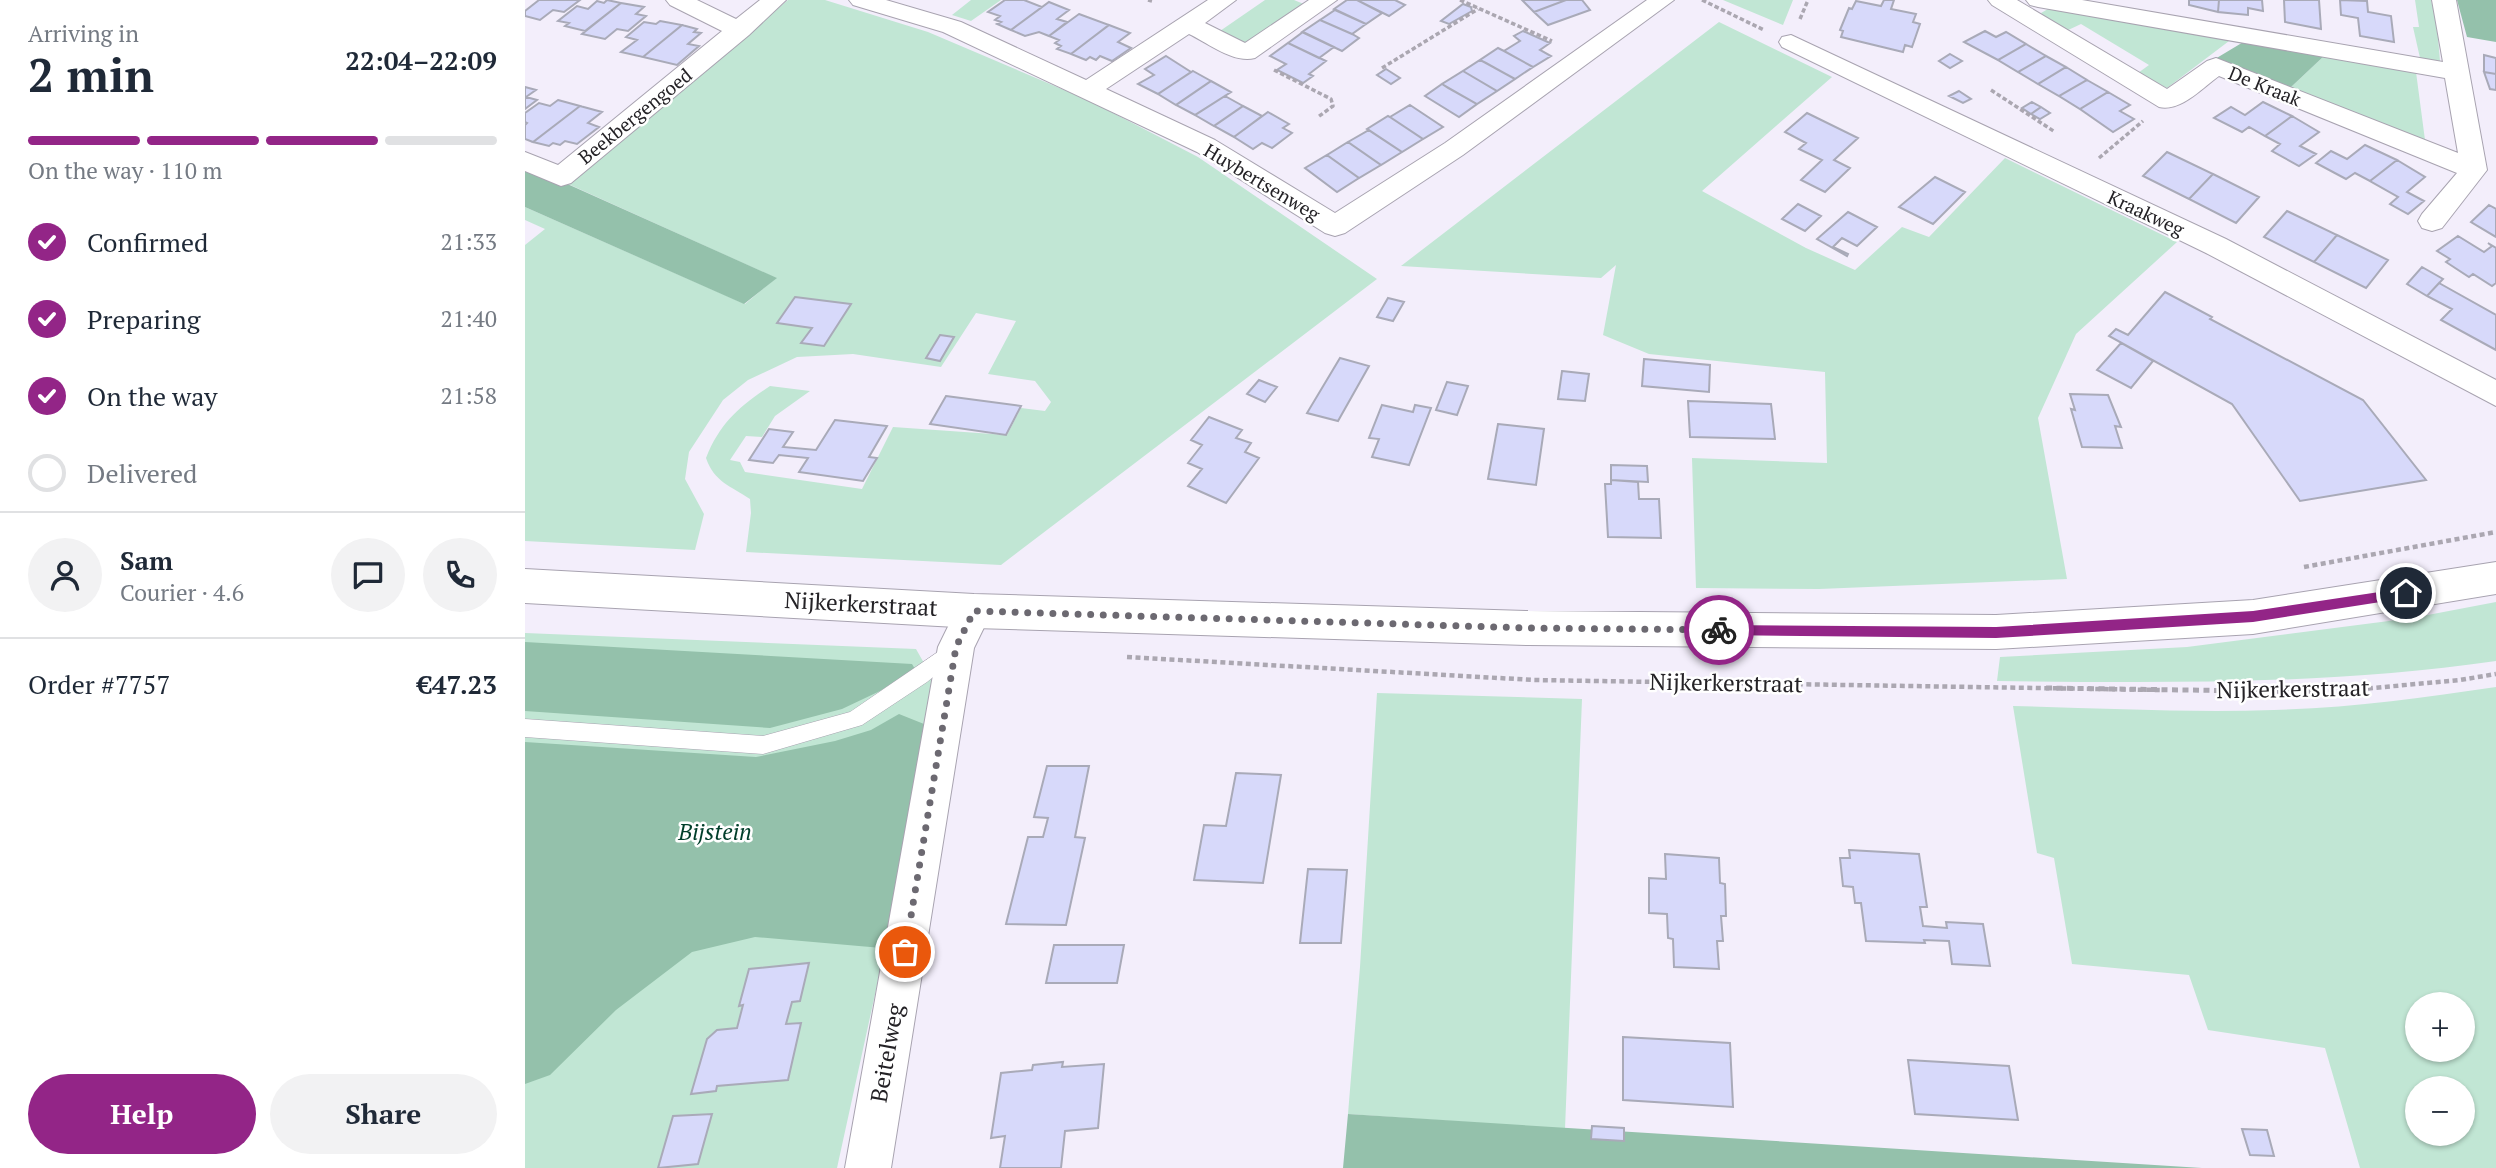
<!DOCTYPE html>
<meta charset="utf-8">
<style>
:root{--surface:#fff;--page:#f2f2f3;--text:#1f2937;--muted:#747a83;--line:#e0e1e3;--accent:#932587}
body{margin:0;font-family:"PT Serif",serif;background:var(--page);color:var(--text);height:100vh;display:flex;flex-direction:column;font-size:26px;white-space:nowrap}
*{box-sizing:border-box;margin:0}
p{font-size:23px;color:var(--muted)}
.icon{flex:none;width:38px;height:38px;fill:none;stroke:currentColor;stroke-width:2;stroke-linecap:round;stroke-linejoin:round}
.map{position:relative;flex:1;overflow:hidden}
.side{display:flex;flex-direction:column;background:var(--surface);width:525px}
.side>*{flex:none}
.tools{position:absolute;left:1880px;top:992px;display:grid;gap:14px}
.tools a{display:grid;place-items:center;width:70px;height:70px;border-radius:50%;background:var(--surface);box-shadow:0 2px 5px #0004;font-size:35px}
.pin{position:absolute;display:grid;place-items:center;width:60px;height:60px;color:#fff;margin:-30px;border:4px solid #fff;border-radius:50%;box-shadow:0 2px 7px #0007}
.courier{position:absolute;display:grid;place-items:center;width:70px;height:70px;margin:-35px;border:5px solid #932587;border-radius:50%;background:#fff;color:#222;box-shadow:0 2px 9px #0007}
.headline em{font-style:normal;font-weight:700}
.headline div{display:flex;flex-direction:column-reverse}
.headline{display:flex;align-items:center;justify-content:space-between;height:119px;padding:0 28px}
h1{font-size:46px;font-weight:700;line-height:52px}
.bar{display:grid;grid-template-columns:repeat(4,1fr);gap:10px 7px;align-content:center;height:84px;padding:0 28px}
.bar i{height:9px;border-radius:5px;background:var(--line)}
.bar .on{background:var(--accent)}
.bar p{grid-column:span 4}
.line{display:flex;align-items:center;gap:18px;padding:0 28px;border-top:2px solid var(--line)}
.line div{flex:1}
.round{display:grid;place-items:center;flex:none;width:74px;height:74px;border-radius:37px;background:var(--page)}
ol{padding:0 28px;list-style:none}
li{display:flex;align-items:center;gap:21px;height:77px}
li p{margin-inline-start:auto}
li .icon{padding:7px;border-radius:50%;background:var(--accent);color:#fff;stroke-width:4}
li:last-child{color:var(--muted)}
li i{width:38px;height:38px;border:4px solid var(--line);border-radius:50%}
.primary-button{display:flex;gap:14px;margin-top:auto;padding:14px 28px}
.primary-button a{flex:1;height:80px;border-radius:42px;background:var(--accent);color:#fff;font-size:28px;font-weight:700;line-height:80px;text-align:center}
.primary-button a+a{background:var(--page);color:var(--text)}
main{display:flex;flex:1;min-height:0}
.map>svg:first-child{display:block}
</style>
<main>
<section class="side">
<div class="headline"><div><h1>2 min</h1><p>Arriving in</p></div><em>22:04–22:09</em></div>
<div class="bar"><i class="on"></i><i class="on"></i><i class="on"></i><i></i><p>On the way · 110 m</p></div>
<ol>
<li><svg class="icon" aria-label="check" viewBox="0 0 24 24"><path d="M5 12l5 5 9-10"/></svg>Confirmed<p>21:33</p></li>
<li><svg class="icon" aria-label="check" viewBox="0 0 24 24"><path d="M5 12l5 5 9-10"/></svg>Preparing<p>21:40</p></li>
<li><svg class="icon" aria-label="check" viewBox="0 0 24 24"><path d="M5 12l5 5 9-10"/></svg>On the way<p>21:58</p></li>
<li><i></i>Delivered</li>
</ol>
<div class="line" style="height:126px"><a class="round"><svg class="icon" aria-label="person" viewBox="0 0 24 24"><circle cx="12" cy="8" r="4"/><path d="M4 21q1-7 8-7t8 7"/></svg></a><div><b>Sam</b><p>Courier · 4.6</p></div><a class="round"><svg class="icon" aria-label="chat" viewBox="0 0 24 24"><path d="M4 5h16v11H9l-5 4z"/></svg></a><a class="round"><svg class="icon" aria-label="phone" viewBox="0 0 24 24"><path d="M5 4h4l2 5-3 2q2 4 5 5l2-3 5 2v4C11 20 4 13 5 4z"/></svg></a></div>
<div class="line" style="height:91px"><div>Order #7757</div><b>€47.23</b></div>
<div class="primary-button"><a>Help</a><a>Share</a></div>
</section>
<div class="map">
<svg width="1971" height="1168" viewBox="0 0 1971 1168">
<rect width="100%" height="100%" fill="#f3eefb"/>
<path fill="#c1e6d4" fill-rule="evenodd" d="M263,0H300L403,32L565,101L673,157L852,279L476,565L221,552L226,513L225,499C206,486 189,482 181,458C195,423 214,407 245,386L285,391L250,416L237,437L221,436L205,460L215,462L220,472L337,489L368,427L482,435L496,408L520,411L526,402L510,381L463,374L491,321L451,313L416,367L328,354L272,357L223,380L198,400L164,452L160,479L179,514L170,550L0,541V245L20,229L0,220V207L220,304L251,278L41,183Z
M446,0H476L446,21L427,15Z
M740,0H769L786,7L727,48L695,31Z
M1198,0H1268L1258,25Z
M1890,0H1906L1912,26L1915,61L1895,58L1888,27H1894Z
M1523,9L1708,38L1642,88L1613,73L1624,65L1556,24L1539,32L1521,20L1516,13Z
M1194,22L1307,77L1177,191L1281,248L1330,270L1377,227L1404,237L1480,158L1652,242L1551,334L1513,418L1542,579L1294,589L1171,588L1167,458L1302,463L1300,372L1124,354L1078,335L1091,265L1076,278L876,266Z
M1799,56L1891,72L1900,140L1765,88Z
M1971,602V661C1806,685 1638,683 1472,681L1475,657L1662,647L1887,618Z
M0,633L391,649L416,693L312,1168H0Z
M1971,687V1168H1835L1800,1048L1683,1030L1664,975L1547,964L1529,858L1512,853L1488,706C1574,708 1662,713 1749,710C1824,708 1897,698 1971,687ZM1892,1004H1937V1050H1892ZM1892,1088H1937V1134H1892Z
M852,693L1057,699L1040,1129L823,1114L835,967Z"/>
<path fill="#94c1ab" d="M1932,0H1971V42L1942,37Z
M1720,41L1799,56L1765,88L1690,59Z
M0,165L252,278L219,304L0,207Z
M0,642L387,664L390,669L355,691L317,709L245,728L0,711Z
M374,714L404,726L368,949L230,937L167,952L91,1010L25,1075L0,1084V742L231,757L310,741L346,730Z
M823,1114L1677,1168H818Z"/>
<path fill="#d7d9fa" stroke="#a9aab8" stroke-width="2" d="M14,0H55L39,12L28,10L15,20L0,16V11Z
M82,0L96,3L60,31L40,26L44,23L33,21L52,6L63,9L72,1L79,3Z
M480,0H499L517,7L486,30L472,24L476,22L470,20L475,16L463,12Z
M822,0H832L857,13L841,24L809,9Z
M832,0H870L880,5L864,16Z
M997,0H1041L1009,12Z
M1041,0H1057L1065,10L1023,25L1009,12Z
M1359,0H1369L1366,9L1391,14L1388,22L1395,24L1387,47L1380,45L1378,52L1316,37L1318,31L1315,30L1324,8L1327,9L1331,1L1356,6Z
M1664,0H1694L1693,12L1664,5Z
M1694,0H1737L1738,11L1723,8V15L1693,12Z
M1759,0H1794L1796,29L1760,22Z
M1815,0L1842,1L1843,12L1866,16L1869,42L1835,36L1833,18L1816,15Z
M524,2L544,10L532,19L542,22L524,36L514,32L500,36L486,30Z
M96,3L119,7L111,14L121,16L103,31L92,29L80,39L57,34Z
M938,4L946,7L947,11L924,24L916,21Z
M810,10L841,24L827,34L795,20Z
M554,14L584,25L546,54L532,49L536,46L530,43L534,40L524,36Z
M795,20L827,34L834,38L817,51L777,32Z
M135,21L157,25L118,57L96,52L112,40L101,37L119,22L131,24Z
M157,25L172,29L169,32L176,33L163,44L174,46L152,65L118,57Z
M584,25L605,33L593,42L606,48L587,61L575,56L571,60L565,57L561,60L546,54Z
M998,31L1025,43L1015,50L1026,56L1008,67L979,51L995,41L989,36Z
M1460,31L1471,37L1481,32L1501,44L1473,60L1439,42Z
M778,32L809,47L794,58L763,43Z
M763,43L801,61L784,74L788,76L778,83L752,70L761,64L745,56Z
M1501,44L1521,56L1493,72L1473,60Z
M973,48L979,51L1008,67L990,79L955,60Z
M1425,54L1437,61L1425,68L1414,61Z
M1959,55L1971,58V74L1959,72Z
M641,56L666,72L633,94L613,84L629,75L620,69Z
M1521,56L1541,67L1513,84L1493,72Z
M955,60L961,63L990,79L972,91L938,71Z
M1541,67L1562,80L1534,96L1513,84Z
M861,69L875,78L866,84L852,75Z
M668,71L686,81L651,105L633,94Z
M938,71L972,91L952,104L917,84Z
M1959,72L1971,74V90L1965,89Z
M1562,80L1583,92L1555,109L1534,96Z
M686,81L706,92L670,115L651,105Z
M917,84L923,88L952,104L934,117L900,96Z
M0,87L11,90L1,97L12,100L0,109Z
M1434,91L1446,99L1438,103L1424,96Z
M1583,92L1605,105L1595,111L1609,119L1588,132L1555,109Z
M700,96L718,106L689,126L670,115Z
M33,100L55,106L8,142L0,139V125L2,123L0,122V113L14,103L25,106Z
M1507,102L1516,107L1506,114L1497,108Z
M1738,102L1767,116L1740,136L1724,127L1717,132L1689,118L1706,107L1720,115Z
M885,105L918,127L898,139L865,117Z
M55,106L77,112L63,123L74,127L52,144L40,141L35,145L28,143L24,146L8,142Z
M718,106L737,116L709,137L689,126Z
M1516,107L1525,113L1515,119L1506,114Z
M743,112L764,124L758,128L767,133L747,148L737,143L728,149L709,137Z
M1282,113L1333,138L1309,160L1325,168L1300,192L1276,180L1297,160L1274,149L1281,143L1260,132Z
M863,116L865,117L898,139L877,152L842,129Z
M1767,116L1794,132L1775,146L1791,154L1774,166L1747,151L1755,144L1740,136Z
M844,130L877,152L856,165L823,142Z
M823,142L856,165L834,178L802,155Z
M1840,145L1872,160L1845,181L1830,173L1821,179L1791,163L1806,151L1822,159Z
M1642,152L1688,174L1664,199L1618,176Z
M802,155L834,178L812,192L780,168Z
M1872,160L1900,177L1882,192L1899,201L1883,214L1865,204L1873,197L1845,181Z
M1688,174L1734,197L1711,223L1664,199Z
M1410,177L1440,192L1408,224L1374,207Z
M1273,204L1296,216L1280,231L1257,219Z
M1964,205L1971,209V237L1946,222Z
M1762,211L1812,235L1789,262L1739,237Z
M1323,212L1352,227L1332,246L1317,238L1308,247L1323,254L1322,256L1292,239Z
M1812,235L1863,260L1841,288L1789,262Z
M1933,236L1959,252L1967,246L1963,243L1971,248V283L1967,286L1948,274L1944,277L1921,262L1925,259L1912,251Z
M1897,267L1918,279L1902,296L1882,284Z
M1914,283L1971,315V350L1916,320L1927,309L1902,296Z
M1640,292L1687,317L1685,319L1838,400L1901,480L1775,501L1707,404L1584,336L1591,329L1603,335Z
M270,297L326,304L299,346L276,343L287,328L252,323Z
M863,298L879,302L868,321L852,317Z
M415,335L429,337L415,361L401,358Z
M1596,343L1628,361L1606,388L1572,370Z
M815,358L844,366L813,421L782,413Z
M1119,359L1185,365L1184,392L1117,386Z
M1037,371L1064,374L1060,401L1033,399Z
M734,380L752,387L740,402L722,394Z
M922,382L943,386L932,415L911,410Z
M1545,394L1583,395L1596,427L1590,426L1597,448L1557,447L1546,409L1550,410Z
M421,396L496,406L481,435L405,424Z
M1163,401L1246,404L1250,439L1165,437Z
M857,405L888,412L890,405L906,408L884,465L847,457L854,439L844,438Z
M684,417L717,430L711,438L726,443L720,452L734,458L701,503L663,486L677,469L663,463L677,445L666,440Z
M310,420L362,426L344,457L352,458L338,481L274,472L283,458L254,455L248,463L224,460L244,429L268,432L258,447L291,450Z
M973,424L1019,429L1011,485L963,479Z
M1086,465L1122,466L1123,482L1086,480Z
M1086,480L1113,482L1114,499H1134L1136,538L1083,537L1080,484H1086Z
M522,766H564L550,837L560,838L541,925L481,924L503,837H518L523,818L509,817Z
M711,773L756,775L738,883L669,880L679,825L701,826Z
M1324,850L1394,854L1402,907H1395L1398,926L1422,928L1421,922L1458,924L1465,966L1427,964L1424,941L1399,940L1400,943L1341,941L1336,903H1330L1328,887L1318,886L1315,858H1325Z
M1140,854L1194,858L1195,883L1200,884L1201,916H1196L1198,941H1192L1194,969L1149,967L1148,939L1143,938L1142,914L1124,913V878L1141,879Z
M783,869L822,870L816,943H775Z
M529,945H599L592,983H521Z
M284,963L275,1001L267,1002L261,1024L276,1023L263,1080L192,1086L191,1091L166,1094L182,1039L192,1030L212,1028L218,1005L214,1006L224,969Z
M1098,1037L1205,1043L1208,1107L1098,1100Z
M1383,1060L1484,1066L1493,1120L1390,1114Z
M538,1062L537,1067L579,1064L573,1128L540,1131L536,1168H475L480,1136L466,1138L476,1073L507,1070L508,1065Z
M187,1114L173,1164L133,1168L148,1116Z
M1067,1126L1099,1128V1141L1066,1139Z
M1717,1129L1742,1130L1749,1156L1725,1155Z"/>
<g fill="none" stroke-linecap="round" stroke-linejoin="round">
<defs>
<path id="service" d="M429,641L435,643L438,649L435,655L402,682L337,725L238,754L0,737V719L238,736L325,712Z"/>
<path id="minor" d="M141,0H172L211,19L235,0H261L224,35L46,183L36,186L0,171V152L33,165L197,31L145,5Z
M324,0H361L436,22L561,80L683,0H711L680,23L720,43L784,0H812L730,58C709,64 683,43 664,34L581,89L690,140L810,213L920,143L1122,0H1149L938,155L820,233L810,236L800,233L672,152L418,32L328,5Z
M1463,0H1492L1642,89L1682,61L1691,58L1933,153L1920,78L1513,7L1505,5L1501,0H1557L1918,62L1907,0H1931L1962,170L1917,228L1907,231L1897,228L1893,221L1897,214L1932,173L1694,76C1677,88 1656,112 1634,107L1467,5Z
M1266,35L1701,239L1971,380V406L1681,253L1257,47L1254,42L1257,37Z
M449,596L462,600L467,611L449,648L366,1168H320L413,647L436,600Z"/>
<path id="primary" d="M1971,562V594L1728,634L1471,649L1003,645L449,628L0,603V569L449,594L1003,611L1471,615L1728,600Z"/>
</defs>
<use href="#service" stroke="#a8a3b0" stroke-width="1"/>
<use href="#minor" stroke="#a8a3b0" stroke-width="2"/>
<use href="#primary" stroke="#a8a3b0" stroke-width="2"/>
<path stroke="#aba7b1" stroke-width="3.5" stroke-dasharray="4.5 2.5" stroke-linecap="butt" d="M623,0L627,1
M935,0L1027,41
M1177,0L1239,30
M1275,19L1283,0
M857,68L953,9
M749,70L806,99L808,106L793,117
M1466,90L1530,132
M1574,158L1618,121"/>
<path stroke="#aba7b1" stroke-width="4.5" stroke-dasharray="5 3.5" stroke-linecap="butt" d="M1779,567L1971,532
M602,657L1009,680L1636,690
M1826,690L1935,680L1971,674"/>
<path stroke="#aba7b1" stroke-width="5" stroke-dasharray="6 4.5" stroke-linecap="butt" d="M1521,688L1798,692L1846,688"/>
<use href="#service" fill="#fff" fill-rule="evenodd"/>
<use href="#minor" fill="#fff" fill-rule="evenodd"/>
<use href="#primary" fill="#fff" fill-rule="evenodd"/>
</g>
<path fill="#932587" d="M1881,588L1887,593L1881,598L1728,622L1471,638L1194,635L1188,630L1194,625L1471,627L1728,611Z"/>
<g fill="none" stroke-linecap="round" stroke-linejoin="round">
<path stroke="#6c6971" stroke-width="7" stroke-dasharray="0 12.6" d="M380,952L431,647L449,611L1003,628L1194,630"/>
</g>
<g text-anchor="middle" stroke-width="5" stroke-linejoin="round" paint-order="stroke">
<g font-size="19" fill="#242226" stroke="#fff">
<text transform="translate(1740 86) rotate(22)" y="7">De Kraak</text>
<text transform="translate(110 116) rotate(-39)" y="7">Beekbergengoed</text>
<text transform="translate(737 182) rotate(31)" y="7">Huybertsenweg</text>
<text transform="translate(1621 213) rotate(25)" y="7">Kraakweg</text>
</g>
<g font-size="23" fill="#242226" stroke="#fff">
<text transform="translate(336 604) rotate(3)" y="8">Nijkerkerstraat</text>
<text transform="translate(1201 683) rotate(1)" y="8">Nijkerkerstraat</text>
<text transform="translate(1768 689) rotate(-1)" y="8">Nijkerkerstraat</text>
<text transform="translate(362 1053) rotate(-80)" y="8">Beitelweg</text>
</g>
<g font-size="23" font-style="italic" fill="#003e2a" stroke="#fff">
<text x="190" y="840">Bijstein</text>
</g>
</g>
</svg>
<div class="tools">
<a>+</a>
<a>−</a>
</div>
<div class="pin" style="left:380px;top:952px;background:#ea580c"><svg class="icon" aria-label="bag" viewBox="0 0 24 24"><path d="M5 8h14l-1 12H6zM9 8a3 3 0 0 1 6 0"/></svg></div>
<div class="pin" style="left:1881px;top:593px;background:#1f2937"><svg class="icon" aria-label="home" viewBox="0 0 24 24"><path d="M3 11l9-7 9 7M6 9v11h12V9"/></svg></div>
<div class="courier" style="left:1194px;top:630px"><svg class="icon" aria-label="bike" viewBox="0 0 24 24"><circle cx="6" cy="16" r="4"/><circle cx="18" cy="16" r="4"/><path d="M6 16l4-8h5l3 8M10 8l3 8H6M13 5h3"/></svg></div>
</div>
</main>
